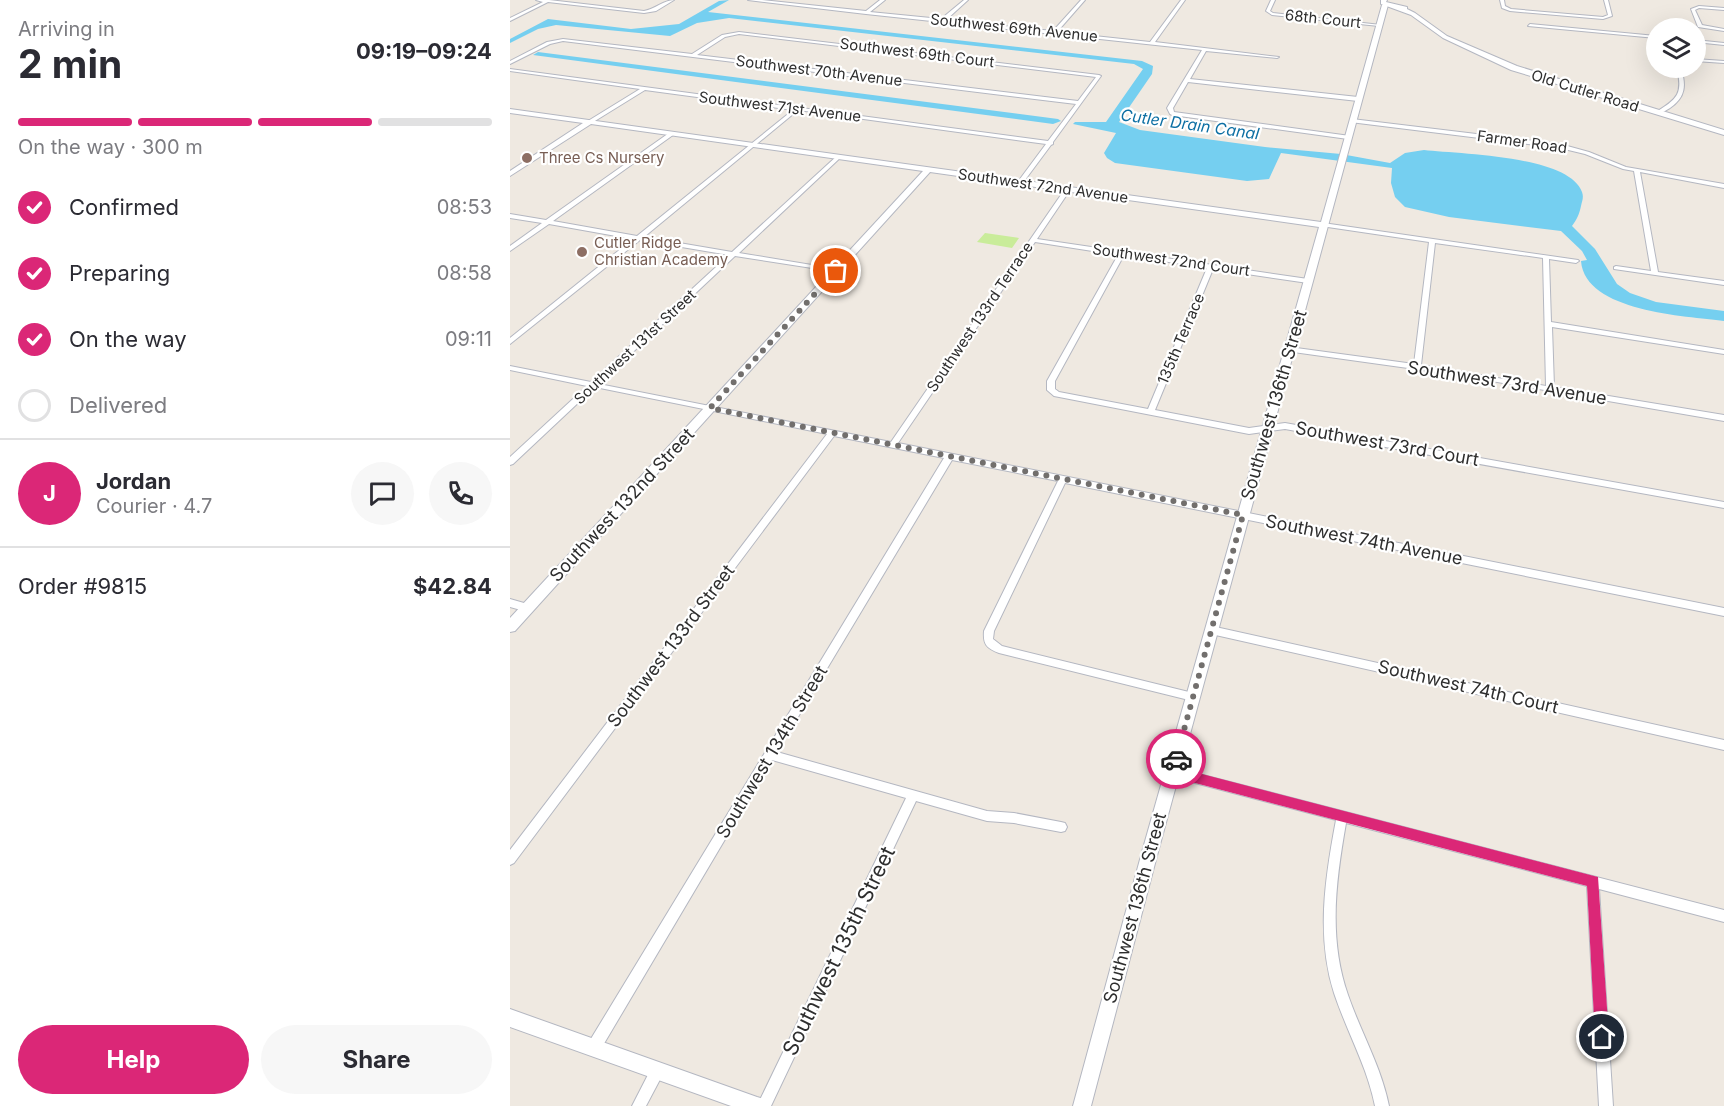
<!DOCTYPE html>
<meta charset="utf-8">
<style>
:root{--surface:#fff;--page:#f7f7f7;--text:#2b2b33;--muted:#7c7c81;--line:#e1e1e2;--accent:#db2777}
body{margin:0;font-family:Inter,sans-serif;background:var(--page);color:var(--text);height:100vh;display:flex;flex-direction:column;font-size:22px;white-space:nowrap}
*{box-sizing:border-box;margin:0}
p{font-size:20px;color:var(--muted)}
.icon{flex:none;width:33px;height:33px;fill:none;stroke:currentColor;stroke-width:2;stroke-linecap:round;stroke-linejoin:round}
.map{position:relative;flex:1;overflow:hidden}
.details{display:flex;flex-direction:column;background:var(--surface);width:510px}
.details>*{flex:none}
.fabs{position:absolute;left:1136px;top:18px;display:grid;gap:12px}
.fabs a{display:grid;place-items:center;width:60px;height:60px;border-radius:50%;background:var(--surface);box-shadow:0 6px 24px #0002;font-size:30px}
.pin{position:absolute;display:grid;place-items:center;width:51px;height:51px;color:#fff;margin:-26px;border:3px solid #fff;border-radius:50%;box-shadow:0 2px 6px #0007}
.courier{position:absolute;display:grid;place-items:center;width:60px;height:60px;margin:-30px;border:4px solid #db2777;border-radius:50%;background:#fff;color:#222;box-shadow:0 2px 8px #0007}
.head em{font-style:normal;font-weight:700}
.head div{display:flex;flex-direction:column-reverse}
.head{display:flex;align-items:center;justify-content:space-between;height:102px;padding:0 18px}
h1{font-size:39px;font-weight:700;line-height:45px}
.bar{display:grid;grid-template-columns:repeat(4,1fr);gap:9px 6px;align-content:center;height:72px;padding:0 18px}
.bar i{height:8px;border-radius:4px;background:var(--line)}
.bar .selected{background:var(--accent)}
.bar p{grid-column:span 4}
.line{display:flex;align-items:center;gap:15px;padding:0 18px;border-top:2px solid var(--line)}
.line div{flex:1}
.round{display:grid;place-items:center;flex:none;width:63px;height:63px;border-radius:32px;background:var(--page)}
ol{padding:0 18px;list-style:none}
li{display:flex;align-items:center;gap:18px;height:66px}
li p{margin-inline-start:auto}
li .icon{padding:6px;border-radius:50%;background:var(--accent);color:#fff;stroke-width:4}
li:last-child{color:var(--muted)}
li i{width:33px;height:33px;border:3px solid var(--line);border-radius:50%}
.action{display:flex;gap:12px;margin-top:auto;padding:12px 18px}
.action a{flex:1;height:69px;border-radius:36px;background:var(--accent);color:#fff;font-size:24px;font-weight:700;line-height:69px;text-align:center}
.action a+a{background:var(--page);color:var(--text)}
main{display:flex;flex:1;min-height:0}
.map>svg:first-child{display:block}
</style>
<main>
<section class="details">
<div class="head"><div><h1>2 min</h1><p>Arriving in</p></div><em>09:19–09:24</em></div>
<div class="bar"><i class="selected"></i><i class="selected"></i><i class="selected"></i><i></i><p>On the way · 300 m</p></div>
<ol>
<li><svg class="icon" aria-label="check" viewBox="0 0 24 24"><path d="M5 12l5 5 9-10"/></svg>Confirmed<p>08:53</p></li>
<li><svg class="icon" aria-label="check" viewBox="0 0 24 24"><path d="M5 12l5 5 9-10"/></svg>Preparing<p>08:58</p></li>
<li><svg class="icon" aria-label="check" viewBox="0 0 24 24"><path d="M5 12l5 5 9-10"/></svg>On the way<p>09:11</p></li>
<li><i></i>Delivered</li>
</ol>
<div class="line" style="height:108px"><b class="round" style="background:var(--accent);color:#fff">J</b><div><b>Jordan</b><p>Courier · 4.7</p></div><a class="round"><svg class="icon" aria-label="chat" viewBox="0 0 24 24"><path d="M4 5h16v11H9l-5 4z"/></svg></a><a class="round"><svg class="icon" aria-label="phone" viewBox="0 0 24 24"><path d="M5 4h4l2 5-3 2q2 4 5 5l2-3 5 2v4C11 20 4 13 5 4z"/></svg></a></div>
<div class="line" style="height:78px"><div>Order #9815</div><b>$42.84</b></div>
<div class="action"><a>Help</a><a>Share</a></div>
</section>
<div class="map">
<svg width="1214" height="1106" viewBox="0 0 1214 1106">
<rect width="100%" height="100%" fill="#efe9e1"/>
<path fill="#c9ec9a" d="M475,233L509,238L502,248L467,242Z"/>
<path fill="#75cff0" d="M219,0L198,12L632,61L643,66L642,74L609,122L630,130L755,147L831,154L880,163L895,153L914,150C948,154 1059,155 1072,192C1074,198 1072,201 1071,206C1069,215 1067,219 1062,226L1085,249L1107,284L1120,293L1146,302L1214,311V321C1176,316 1075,312 1071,261L1077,260L1072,251L1051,231L939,217L895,207L885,197L881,183L882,168L771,153L759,179L737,181L605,163L597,158L594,153L606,133L563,124L565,122H596L633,69L624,64L219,18L187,23L160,36L46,25L28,29L0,43V39L38,19L121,29L169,24L209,1Z
M28,52L548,119L551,121L543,124L23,55Z"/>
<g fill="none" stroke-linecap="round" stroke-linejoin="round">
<defs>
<path id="minor" d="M26,0H39L134,11C145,9 154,0 164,0L146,11L134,13L38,2L0,21V18L33,2Z
M238,0H252L356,11L370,0H375L360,12L431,19L454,0H458L436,20L543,31L571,0H575L547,32L640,42L671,0H675L645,42L769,57L767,58L696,51L680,79L848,97L851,99L848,101L678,82L663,108L664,112L840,136V138L838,139L662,115L660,114L657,108L692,50L356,14Z
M761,0H765L760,11L763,13L871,25L869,26L762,15L756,11Z
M990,0H994L995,6L1001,9L1093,17L1098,15L1094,0H1098L1102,16L1093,19L1000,11L992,8Z
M1189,6L1214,8V10L1189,8L1185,10L1192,25L1214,29V31L1188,27L1181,9Z
M1020,24L1146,36V38L1018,26Z
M229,32L589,75L591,76L543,142V144L541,145L512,184L510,185L507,183L536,144L288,110L134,237L222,252L328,155L331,157L330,158L229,253L326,269L329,271L328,272L225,256L89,384L381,442L555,189L557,188L560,190L527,239L798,279L801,281L798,283L703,269L645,410L739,428L775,423L1214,502V508L775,429L739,434L544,396L537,390V381L608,255L525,242L388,443L1214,608V616L555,483L484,631L483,639L492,646L683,693L687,694L688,697L687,700L683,701L489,653C476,648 473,644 474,631L548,481L442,460L267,752L477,811L504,813L551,822L555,823L557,827L555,831L551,832L504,823L477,821L406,801L261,1106H247L396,798L262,760L89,1052L84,1054L79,1052L77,1047L79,1042L434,458L324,436L4,863L0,865V850L317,434L85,387L3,464L0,465V457L77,386L0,370V366L81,382L219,255L130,240L0,344V338L123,239L39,224L0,251V246L32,223L0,218V214L36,220L159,133H163V135L43,221L127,236L283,110L135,90L80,124L77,122L78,121L130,89L0,71V69L538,141L566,104L53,41L40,44L0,64V61L37,42L53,39L182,54L212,35ZM229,34L586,77L568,101L187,55L215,37ZM614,255L697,268L638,409L549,392L545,389V381Z
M1185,40L1214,43V45L1185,42Z
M1185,59L1214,61V63L1185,61Z
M1167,68H1171C1176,85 1176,97 1160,108C1155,111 1152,113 1146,114V112C1168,99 1173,93 1167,68Z
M842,119L1050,144L1079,152L1116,167L1214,184V188L1130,172L1148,272L1214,281V285L1104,269V267L1106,266L1141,271L1124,171L1113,169L1075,154L1050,148L840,122V120Z
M813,223L1068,260L1069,261L1066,263L1039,259L1041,322L1214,350V354L1042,327L1044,387L1214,415V421L941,374L776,351L775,349L779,347L904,364L919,242L811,226V224ZM925,243L1033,258L1036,386L911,365Z
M0,599L21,605L23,608L21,611L18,612L0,607Z
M701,626L1214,740V750L701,634L698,633L696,630L698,627Z
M662,767L1214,910V922L1089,889L1103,1106H1089L1077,886L836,823C826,880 818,938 838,995C851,1033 871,1066 879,1106H865C857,1066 837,1032 824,993C806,936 815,878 826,820L662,777L658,775L657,772L658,769Z
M148,1063L153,1065L155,1070L136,1106H122L143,1065Z"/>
<path id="tertiary" d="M875,3L878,5L648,852L581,1106H563L632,852L809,227L420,172L5,631L0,632V618L413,171L81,124L0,176V171L73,123L0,113V109L811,222L872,5Z
M0,1009L247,1097L254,1099L256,1106H221L0,1027Z"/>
<path id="secondary" d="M871,0H877L876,2L897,7V9L905,13L937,36L1007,66L1214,130V135L1001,70L933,38L901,15L871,4Z"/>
</defs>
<use href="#minor" stroke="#b4b7c1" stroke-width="2"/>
<use href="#tertiary" stroke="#b4b7c1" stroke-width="2"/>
<use href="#secondary" stroke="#b4b7c1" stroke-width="2"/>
<use href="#minor" fill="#fff" fill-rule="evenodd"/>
<use href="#tertiary" fill="#fff" fill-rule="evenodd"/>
<use href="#secondary" fill="#fff" fill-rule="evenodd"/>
</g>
<path fill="#db2777" d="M666,753L672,759L669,768L1088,877L1099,1037L1097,1042L1092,1045L1087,1042L1085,1037L1077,886L662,777L656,772L662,755Z"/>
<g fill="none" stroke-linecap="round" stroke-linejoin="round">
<path stroke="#726f6d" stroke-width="6" stroke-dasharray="0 10.8" d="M326,271L200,408L733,515L666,759"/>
</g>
<g fill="#8d6e63" stroke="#fff" stroke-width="2">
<circle cx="17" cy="158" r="6"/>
<circle cx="72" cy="252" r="6"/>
</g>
<g text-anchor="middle" stroke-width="4.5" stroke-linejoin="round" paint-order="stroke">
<g font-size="15" fill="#2e2e2e" stroke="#fff">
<text transform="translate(813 19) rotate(6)" y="5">68th Court</text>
<text transform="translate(504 28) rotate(6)" y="5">Southwest 69th Avenue</text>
<text transform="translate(407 53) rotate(7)" y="5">Southwest 69th Court</text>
<text transform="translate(309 71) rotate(7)" y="5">Southwest 70th Avenue</text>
<text transform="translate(1075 91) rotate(17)" y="5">Old Cutler Road</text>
<text transform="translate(270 107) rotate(7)" y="5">Southwest 71st Avenue</text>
<text transform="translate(1012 142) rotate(8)" y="5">Farmer Road</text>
<text transform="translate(533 186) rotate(8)" y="5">Southwest 72nd Avenue</text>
<text transform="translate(661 260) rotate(8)" y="5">Southwest 72nd Court</text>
<text transform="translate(470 317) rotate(-56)" y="5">Southwest 133rd Terrace</text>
<text transform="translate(671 339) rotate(-67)" y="5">135th Terrace</text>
<text transform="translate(125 347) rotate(-43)" y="5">Southwest 131st Street</text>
</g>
<g font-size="15" fill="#785e54" stroke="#fff" text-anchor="start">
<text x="29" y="163">Three Cs Nursery</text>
<text x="84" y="248">Cutler Ridge<tspan x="84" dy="17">Christian Academy</tspan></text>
</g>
<g font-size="16" font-style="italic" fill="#0d6fa3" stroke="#fff">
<text transform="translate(680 124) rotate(8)" y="6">Cutler Drain Canal</text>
</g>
<g font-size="18" fill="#2e2e2e" stroke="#fff">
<text transform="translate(997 383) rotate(9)" y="6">Southwest 73rd Avenue</text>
<text transform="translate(764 405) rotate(-74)" y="6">Southwest 136th Street</text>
<text transform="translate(877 444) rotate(10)" y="6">Southwest 73rd Court</text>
<text transform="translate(112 505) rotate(-47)" y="6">Southwest 132nd Street</text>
<text transform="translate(854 540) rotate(11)" y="6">Southwest 74th Avenue</text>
<text transform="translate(161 646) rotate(-53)" y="6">Southwest 133rd Street</text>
<text transform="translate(958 687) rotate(13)" y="6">Southwest 74th Court</text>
<text transform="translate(262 752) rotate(-59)" y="6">Southwest 134th Street</text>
<text transform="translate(625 908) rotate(-75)" y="6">Southwest 136th Street</text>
</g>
<g font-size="21" fill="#2e2e2e" stroke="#fff">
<text transform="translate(329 951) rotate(-64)" y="7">Southwest 135th Street</text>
</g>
</g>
</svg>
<div class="fabs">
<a><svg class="icon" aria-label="layers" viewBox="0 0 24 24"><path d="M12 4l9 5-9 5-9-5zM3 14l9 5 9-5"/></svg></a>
</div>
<div class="pin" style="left:326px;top:271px;background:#ea580c"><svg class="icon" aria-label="bag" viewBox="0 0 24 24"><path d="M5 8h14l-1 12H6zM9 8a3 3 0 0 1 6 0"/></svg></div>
<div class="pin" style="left:1092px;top:1037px;background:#1f2937"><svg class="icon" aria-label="home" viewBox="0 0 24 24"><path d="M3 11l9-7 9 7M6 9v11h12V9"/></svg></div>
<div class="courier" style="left:666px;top:759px"><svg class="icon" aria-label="car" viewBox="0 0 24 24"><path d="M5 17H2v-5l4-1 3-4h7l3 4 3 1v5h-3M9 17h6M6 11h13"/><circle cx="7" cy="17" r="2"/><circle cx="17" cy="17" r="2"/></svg></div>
</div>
</main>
